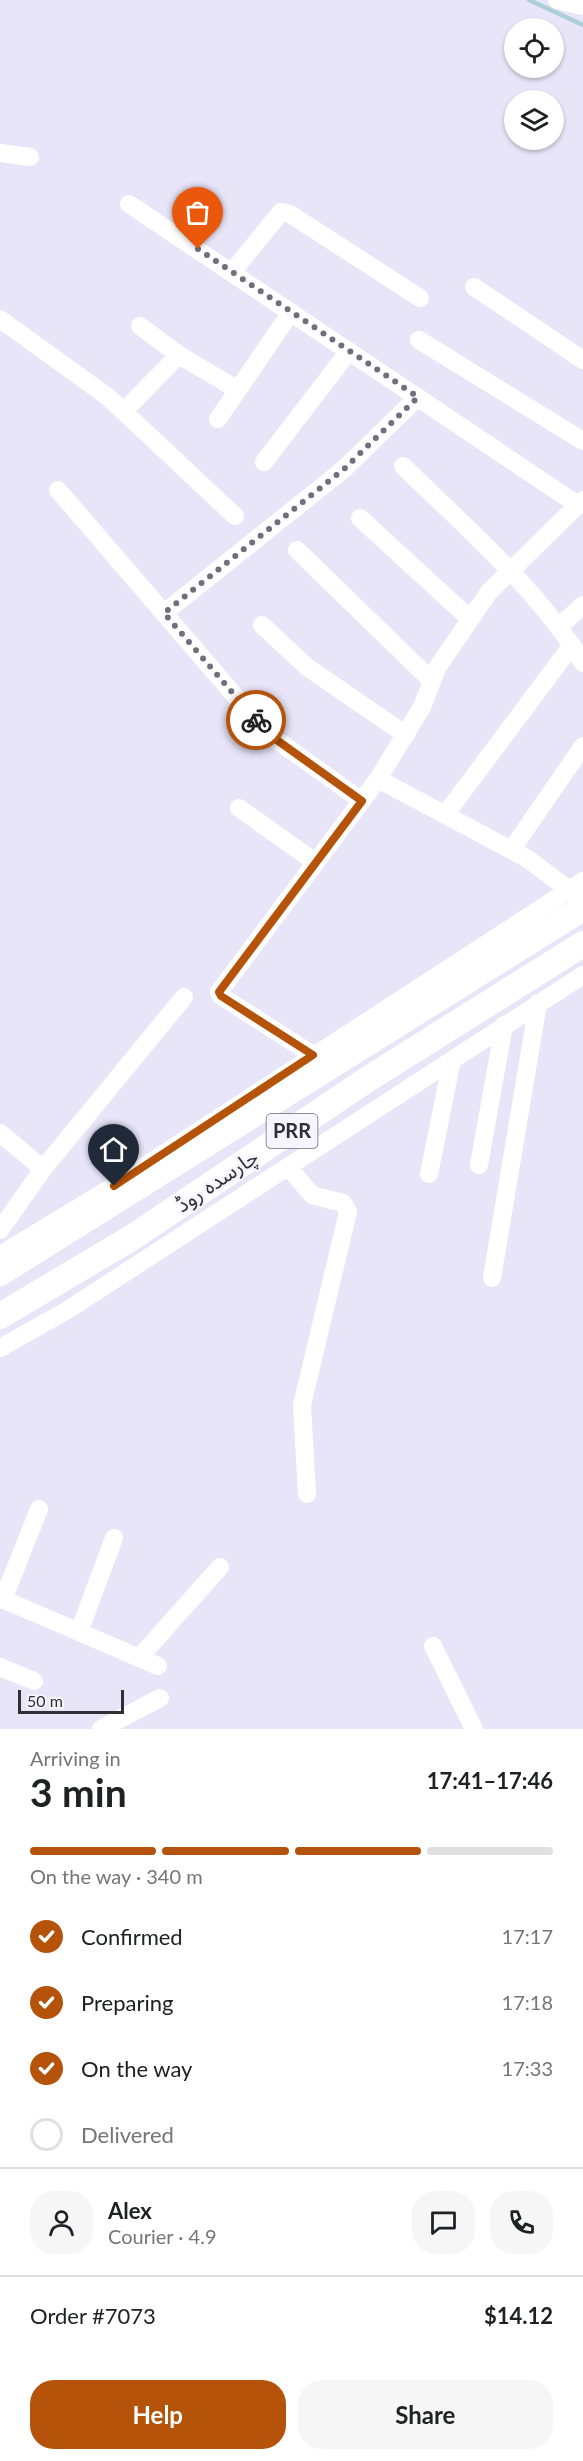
<!DOCTYPE html>
<meta charset="utf-8">
<style>
:root{--surface:#fff;--page:#f6f6f6;--text:#202124;--muted:#757577;--line:#e0e0e0;--accent:#b45309}
body{margin:0;font-family:Lato,"Noto Sans Arabic",sans-serif;background:var(--page);color:var(--text);height:100vh;display:flex;flex-direction:column;font-size:22px;white-space:nowrap}
*{box-sizing:border-box;margin:0}
p{font-size:20px;color:var(--muted)}
.icon{flex:none;width:33px;height:33px;fill:none;stroke:currentColor;stroke-width:2;stroke-linecap:round;stroke-linejoin:round}
.map{position:relative;height:1729px;overflow:hidden}
.side{display:flex;flex-direction:column;background:var(--surface);flex:1}
.side>*{flex:none}
.controls{position:absolute;left:504px;top:18px;display:grid;gap:12px}
.controls a{display:grid;place-items:center;width:60px;height:60px;border-radius:50%;background:var(--surface);box-shadow:0 2px 4px #0004;font-size:30px}
.scale{position:absolute;left:18px;bottom:15px;width:106px;box-sizing:border-box;padding-left:6px;border:3px solid #312f37;border-top:0;font-size:16px;line-height:21px;white-space:nowrap;color:#312f37;-webkit-text-stroke:4px #f6f4fc;paint-order:stroke}
.pin{position:absolute;display:grid;place-items:center;width:51px;height:51px;color:#fff;margin:-62px -26px;border-radius:50% 50% 50% 0;rotate:-45deg;box-shadow:0 0 6px #0007}
.pin .icon{rotate:45deg}
.courier{position:absolute;display:grid;place-items:center;width:60px;height:60px;margin:-30px;border:4px solid #b45309;border-radius:50%;background:#fff;color:#222;box-shadow:0 2px 8px #0007}
.headline em{font-style:normal;font-weight:700}
.headline div{display:flex;flex-direction:column-reverse}
.headline{display:flex;align-items:center;justify-content:space-between;height:102px;padding:0 30px}
h1{font-size:39px;font-weight:700;line-height:45px}
.bar{display:grid;grid-template-columns:repeat(4,1fr);gap:9px 6px;align-content:center;height:72px;padding:0 30px}
.bar i{height:8px;border-radius:4px;background:var(--line)}
.bar .on{background:var(--accent)}
.bar p{grid-column:span 4}
.line{display:flex;align-items:center;gap:15px;padding:0 30px;border-top:2px solid var(--line)}
.line div{flex:1}
.round{display:grid;place-items:center;flex:none;width:63px;height:63px;border-radius:24px;background:var(--page)}
ol{padding:0 30px;list-style:none}
li{display:flex;align-items:center;gap:18px;height:66px}
li p{margin-inline-start:auto}
li .icon{padding:6px;border-radius:50%;background:var(--accent);color:#fff;stroke-width:4}
li:last-child{color:var(--muted)}
li i{width:33px;height:33px;border:3px solid var(--line);border-radius:50%}
.primary-button{display:flex;gap:12px;margin-top:auto;padding:12px 30px}
.primary-button a{flex:1;height:69px;border-radius:24px;background:var(--accent);color:#fff;font-size:24px;font-weight:700;line-height:69px;text-align:center}
.primary-button a+a{background:var(--page);color:var(--text)}
.map>svg:first-child{display:block}
</style>
<div class="map">
<svg width="583" height="1729" viewBox="0 0 583 1729">
<rect width="100%" height="100%" fill="#e9e5f9"/>
<g fill="none" stroke-linecap="round" stroke-linejoin="round">
<path stroke="#abd0d7" stroke-width="4.5" d="M529,0L583,25"/>
<path stroke="#fff" stroke-width="18" d="M557,0L583,6
M0,153L30,157
M129,204L578,505
M232,272L281,212L290,214L420,298
M474,287L583,360
M0,319L108,397L235,516
M140,326L179,355L238,390
M419,340L583,441
M124,411L179,355
M218,419L291,312
M264,462L349,351
M403,466C466,528 537,588 583,663
M58,490L267,733L362,801
M360,518L470,619
M297,550L432,681
M164,613L344,469L418,397
M262,625L307,667L406,735
M560,626L583,605
M378,779L528,859L577,896
M239,808L315,862
M445,815L572,645
M512,849L583,746
M313,1055L221,996L219,992L378,779L422,707L437,668L489,592L583,500
M0,1133L43,1169
M479,1165L504,1025
M289,1168L312,1195L343,1203L348,1212L302,1405L307,1494
M429,1174L452,1060
M0,1230L43,1169L184,997
M0,1255L114,1186L583,881
M492,1278L538,1003
M0,1348L66,1311L583,975
M0,1598L158,1666
M3,1600L39,1509
M79,1632L114,1538
M433,1646L474,1729
M139,1658L220,1567
M0,1667L34,1681
M101,1729L160,1698"/>
<path stroke="#fff" stroke-width="26" d="M0,1273L583,908
M0,1316L133,1237L368,1079L583,944"/>
</g>
<g fill="none" stroke-linecap="round" stroke-linejoin="round">
<path stroke="#716f7b" stroke-width="6" stroke-dasharray="0 10.8" d="M198,249L418,397L344,469L164,613L256,720"/>
<path stroke="#b45309" stroke-width="8" d="M114,1186L313,1055L221,996L219,992L362,801L267,733L256,720"/>
</g>
<g text-anchor="middle" stroke-width="5" stroke-linejoin="round" paint-order="stroke">
<rect fill="#f6f4fc" stroke="#6c6a72" stroke-width="1.5" x="266.5" y="1114" width="51" height="34" rx="4.5"/>
<g font-size="20" font-weight="bold" fill="#312f37">
<text x="292" y="1138">PRR</text>
</g>
<g font-size="21" fill="#312f37" stroke="#f6f4fc">
<text transform="translate(217 1181) rotate(-34)" y="7">چارسدہ روڈ</text>
</g>
</g>
</svg>
<div class="controls">
<a><svg class="icon" aria-label="locate" viewBox="0 0 24 24"><circle cx="12" cy="12" r="6"/><path d="M12 2v4M12 18v4M2 12h4M18 12h4"/></svg></a>
<a><svg class="icon" aria-label="layers" viewBox="0 0 24 24"><path d="M12 4l9 5-9 5-9-5zM3 14l9 5 9-5"/></svg></a>
</div>
<div class="scale">50 m</div>
<div class="pin" style="left:198px;top:249px;background:#ea580c"><svg class="icon" aria-label="bag" viewBox="0 0 24 24"><path d="M5 8h14l-1 12H6zM9 8a3 3 0 0 1 6 0"/></svg></div>
<div class="pin" style="left:114px;top:1186px;background:#1f2937"><svg class="icon" aria-label="home" viewBox="0 0 24 24"><path d="M3 11l9-7 9 7M6 9v11h12V9"/></svg></div>
<div class="courier" style="left:256px;top:720px"><svg class="icon" aria-label="bike" viewBox="0 0 24 24"><circle cx="6" cy="16" r="4"/><circle cx="18" cy="16" r="4"/><path d="M6 16l4-8h5l3 8M10 8l3 8H6M13 5h3"/></svg></div>
</div>
<section class="side">
<div class="headline"><div><h1>3 min</h1><p>Arriving in</p></div><em>17:41–17:46</em></div>
<div class="bar"><i class="on"></i><i class="on"></i><i class="on"></i><i></i><p>On the way · 340 m</p></div>
<ol>
<li><svg class="icon" aria-label="check" viewBox="0 0 24 24"><path d="M5 12l5 5 9-10"/></svg>Confirmed<p>17:17</p></li>
<li><svg class="icon" aria-label="check" viewBox="0 0 24 24"><path d="M5 12l5 5 9-10"/></svg>Preparing<p>17:18</p></li>
<li><svg class="icon" aria-label="check" viewBox="0 0 24 24"><path d="M5 12l5 5 9-10"/></svg>On the way<p>17:33</p></li>
<li><i></i>Delivered</li>
</ol>
<div class="line" style="height:108px"><a class="round"><svg class="icon" aria-label="person" viewBox="0 0 24 24"><circle cx="12" cy="8" r="4"/><path d="M4 21q1-7 8-7t8 7"/></svg></a><div><b>Alex</b><p>Courier · 4.9</p></div><a class="round"><svg class="icon" aria-label="chat" viewBox="0 0 24 24"><path d="M4 5h16v11H9l-5 4z"/></svg></a><a class="round"><svg class="icon" aria-label="phone" viewBox="0 0 24 24"><path d="M5 4h4l2 5-3 2q2 4 5 5l2-3 5 2v4C11 20 4 13 5 4z"/></svg></a></div>
<div class="line" style="height:78px"><div>Order #7073</div><b>$14.12</b></div>
<div class="primary-button"><a>Help</a><a>Share</a></div>
</section>
